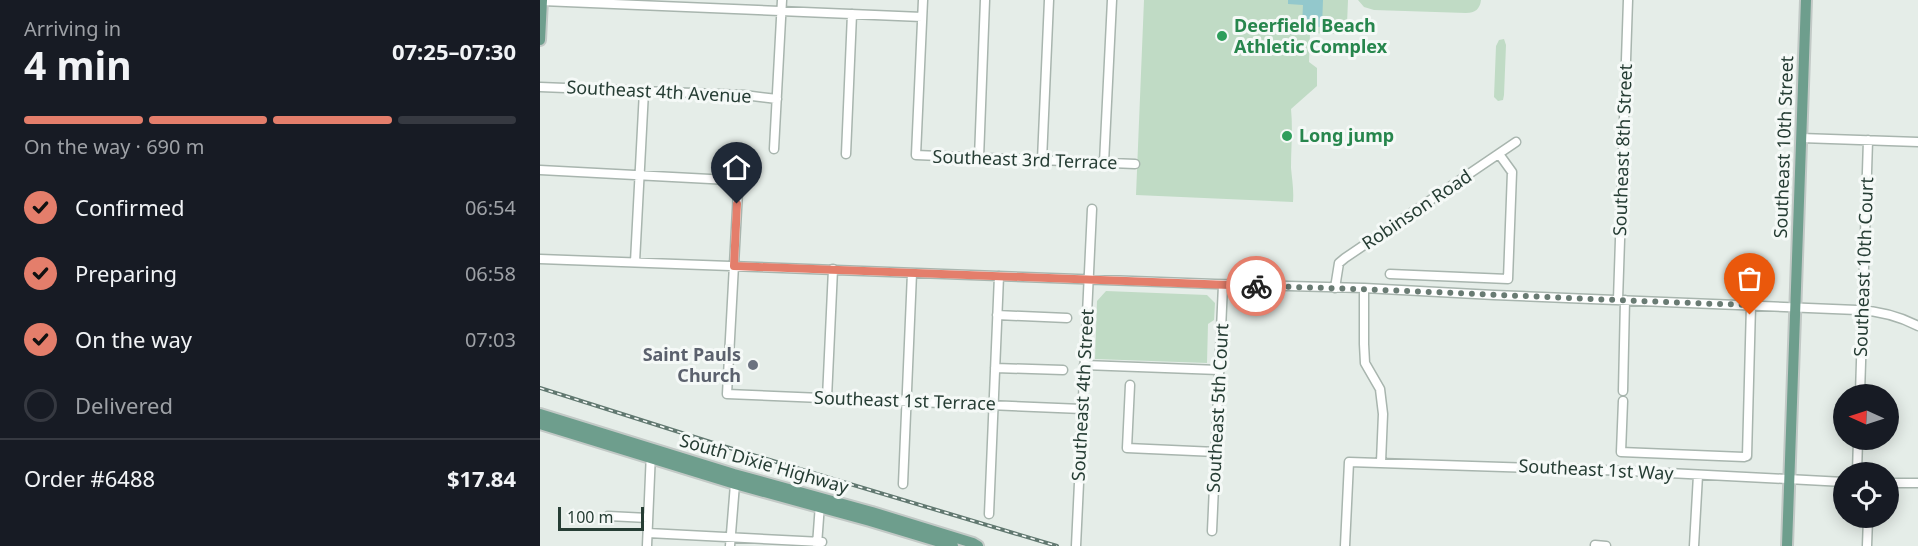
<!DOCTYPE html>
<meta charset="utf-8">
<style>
:root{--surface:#171b24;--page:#20242c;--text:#f1f3f6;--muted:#9ea1a6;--line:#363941;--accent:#e47e6b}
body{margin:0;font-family:"Noto Sans",sans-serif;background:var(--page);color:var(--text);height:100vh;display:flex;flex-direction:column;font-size:22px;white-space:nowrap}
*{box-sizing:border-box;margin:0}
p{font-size:20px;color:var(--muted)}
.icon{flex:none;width:33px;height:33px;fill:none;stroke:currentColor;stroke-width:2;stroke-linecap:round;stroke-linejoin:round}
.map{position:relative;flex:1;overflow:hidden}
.details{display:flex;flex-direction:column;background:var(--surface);width:540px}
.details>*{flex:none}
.needle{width:39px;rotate:273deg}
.controls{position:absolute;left:1293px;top:384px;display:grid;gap:12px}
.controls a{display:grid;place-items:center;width:66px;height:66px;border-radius:50%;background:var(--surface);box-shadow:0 3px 15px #0003;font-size:30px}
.scale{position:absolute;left:18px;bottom:15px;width:86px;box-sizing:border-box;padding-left:6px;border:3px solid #263d34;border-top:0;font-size:16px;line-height:21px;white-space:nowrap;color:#263d34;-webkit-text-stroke:4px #f5f9f7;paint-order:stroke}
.pin{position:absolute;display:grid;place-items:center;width:51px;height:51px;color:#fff;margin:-62px -26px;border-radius:50% 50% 50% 0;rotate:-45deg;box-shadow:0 0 6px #0007}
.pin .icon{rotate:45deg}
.courier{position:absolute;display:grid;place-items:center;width:60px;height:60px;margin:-30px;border:4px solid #e47e6b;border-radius:50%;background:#fff;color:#222;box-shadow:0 2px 8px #0007}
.summary em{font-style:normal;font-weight:700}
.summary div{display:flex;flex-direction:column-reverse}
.summary{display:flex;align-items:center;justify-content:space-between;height:102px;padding:0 24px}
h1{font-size:39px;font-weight:700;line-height:45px}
.bar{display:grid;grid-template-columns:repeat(4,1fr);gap:9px 6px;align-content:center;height:72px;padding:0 24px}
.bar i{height:8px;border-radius:4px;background:var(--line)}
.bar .selected{background:var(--accent)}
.bar p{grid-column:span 4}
.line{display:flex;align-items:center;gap:15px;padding:0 24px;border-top:2px solid var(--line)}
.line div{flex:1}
ol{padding:0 24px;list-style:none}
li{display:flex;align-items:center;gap:18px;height:66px}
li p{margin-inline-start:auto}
li .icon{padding:6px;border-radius:50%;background:var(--accent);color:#111;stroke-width:4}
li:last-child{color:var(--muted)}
li i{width:33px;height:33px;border:3px solid var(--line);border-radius:50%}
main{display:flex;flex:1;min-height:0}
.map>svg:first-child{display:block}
</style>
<main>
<section class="details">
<div class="summary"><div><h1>4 min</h1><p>Arriving in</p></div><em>07:25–07:30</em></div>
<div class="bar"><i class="selected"></i><i class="selected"></i><i class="selected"></i><i></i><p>On the way · 690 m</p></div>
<ol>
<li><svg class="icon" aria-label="check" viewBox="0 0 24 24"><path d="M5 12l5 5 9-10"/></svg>Confirmed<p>06:54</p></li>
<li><svg class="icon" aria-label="check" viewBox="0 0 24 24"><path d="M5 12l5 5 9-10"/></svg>Preparing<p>06:58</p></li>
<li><svg class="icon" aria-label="check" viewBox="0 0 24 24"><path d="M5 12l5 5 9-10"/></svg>On the way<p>07:03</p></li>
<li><i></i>Delivered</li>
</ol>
<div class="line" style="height:78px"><div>Order #6488</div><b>$17.84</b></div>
</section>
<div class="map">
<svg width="1378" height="546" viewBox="0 0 1378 546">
<rect width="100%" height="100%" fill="#e5ede8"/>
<path fill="#c0dbc5" d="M604,0H808L807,24L809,25L808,34L770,33L769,62L777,68V86L751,109C753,129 751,148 751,168C752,179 754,190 753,202L596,195Z
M818,0H941C940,9 935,13 926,13L834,10L824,7Z
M964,39L966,45L964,95L963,100L958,101L954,97L956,46L959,40Z
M566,291L667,295L675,303L674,320L668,324L667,363L555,359L557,301Z"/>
<path fill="#93c8cc" d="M748,0H783L782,27L762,26L763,5L748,4Z"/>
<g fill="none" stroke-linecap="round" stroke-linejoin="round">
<defs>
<path id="minor" d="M383,0L376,155L595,164
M2,1L382,17
M0,87L204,95L237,99
M1261,138L1378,142
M234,149L242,0
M306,154L312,14
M439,158L445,0
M502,160L509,0
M564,163L572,0
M0,170L189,180L196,183L198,191L187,394L542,409
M0,259L675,284L824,288L954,295L1317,310C1338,311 1359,316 1378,326
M95,262L104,91
M850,274L968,279L972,172L959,154
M795,288L799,263L805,258L976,142
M824,288V344L825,363L840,389L843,414L841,462
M1078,300L1088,0
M457,315L527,318
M544,365L679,370
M455,368L523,370
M590,385L587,448L676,452
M1083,391L1085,300
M1320,394L1328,140
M287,398L293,269
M1083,401L1081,452L1204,457L1207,456L1211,305
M1317,472L1318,440
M1348,483H1378
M363,484L372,273
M449,514L459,276
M68,516L108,518
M672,531L683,285
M108,533L282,542
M277,545L280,504
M1055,545L1066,546
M107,546L111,452
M190,546L195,484
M536,546L552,209
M805,546L809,462L1090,471L1304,482
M1154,546L1158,475
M1327,546L1328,518"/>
<path id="major" d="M0,40L2,0
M0,414L194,474L332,512L433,543L438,546
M0,424L195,484L330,521L413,546
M1247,546L1266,0"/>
</defs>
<use href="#minor" stroke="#a8b5ae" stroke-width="11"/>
<use href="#major" stroke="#c2c9c6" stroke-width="14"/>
<use href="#minor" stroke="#fff" stroke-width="8"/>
<use href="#major" stroke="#6e9e8d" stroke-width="10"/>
<defs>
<path id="rail" d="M0,388L183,446L517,546"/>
</defs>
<use href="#rail" stroke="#617870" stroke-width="4"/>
<use href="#rail" stroke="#f5f9f7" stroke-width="1.5" stroke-dasharray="4.5" stroke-linecap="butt"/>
</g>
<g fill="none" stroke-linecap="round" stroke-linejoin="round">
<path stroke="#697b73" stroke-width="6" stroke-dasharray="0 10.8" d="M716,286C881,290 1046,300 1211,305L1210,315"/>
<path stroke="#e47e6b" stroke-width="8" d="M197,204L194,266L716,286"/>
</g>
<g fill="#2e9e5b" stroke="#f5f9f7" stroke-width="2">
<circle cx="682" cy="36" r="6"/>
<circle cx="747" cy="136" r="6"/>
</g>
<circle fill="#6b7280" stroke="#f5f9f7" stroke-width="2" cx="213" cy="365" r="6"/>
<g text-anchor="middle" stroke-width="6" stroke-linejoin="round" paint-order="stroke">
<g font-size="18" font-weight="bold" fill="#27864d" stroke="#f5f9f7" text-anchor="start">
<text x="694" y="32">Deerfield Beach<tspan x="694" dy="21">Athletic Complex</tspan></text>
<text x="759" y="142">Long jump</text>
</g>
<g font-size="18" fill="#263d34" stroke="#f5f9f7">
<text transform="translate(119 92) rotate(3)" y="6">Southeast 4th Avenue</text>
<text transform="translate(1244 147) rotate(-88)" y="6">Southeast 10th Street</text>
<text transform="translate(1083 150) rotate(-88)" y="6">Southeast 8th Street</text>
<text transform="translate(485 160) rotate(2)" y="6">Southeast 3rd Terrace</text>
<text transform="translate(877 210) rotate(-34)" y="6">Robinson Road</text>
<text transform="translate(1324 267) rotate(-88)" y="6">Southeast 10th Court</text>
<text transform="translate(543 395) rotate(-87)" y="6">Southeast 4th Street</text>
<text transform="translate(365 401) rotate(2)" y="6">Southeast 1st Terrace</text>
<text transform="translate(678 408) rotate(-87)" y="6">Southeast 5th Court</text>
<text transform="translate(224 464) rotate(16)" y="6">South Dixie Highway</text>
<text transform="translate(1056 470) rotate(3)" y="6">Southeast 1st Way</text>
</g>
<g font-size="18" font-weight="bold" fill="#5b616d" stroke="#f5f9f7" text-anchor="end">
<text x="201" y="361">Saint Pauls<tspan x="201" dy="21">Church</tspan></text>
</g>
</g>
</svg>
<div class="controls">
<a><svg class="needle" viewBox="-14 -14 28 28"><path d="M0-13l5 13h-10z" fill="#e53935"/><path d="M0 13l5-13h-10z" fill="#9ea1a6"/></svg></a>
<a><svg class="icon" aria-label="locate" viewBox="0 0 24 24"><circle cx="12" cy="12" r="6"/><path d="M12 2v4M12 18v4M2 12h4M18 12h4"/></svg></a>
</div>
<div class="scale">100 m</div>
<div class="pin" style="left:1210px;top:315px;background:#ea580c"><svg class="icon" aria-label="bag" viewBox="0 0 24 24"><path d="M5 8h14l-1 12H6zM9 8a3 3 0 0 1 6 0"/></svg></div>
<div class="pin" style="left:197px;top:204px;background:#1f2937"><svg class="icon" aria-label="home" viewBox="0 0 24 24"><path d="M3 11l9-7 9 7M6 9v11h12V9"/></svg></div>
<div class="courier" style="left:716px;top:286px"><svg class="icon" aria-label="bike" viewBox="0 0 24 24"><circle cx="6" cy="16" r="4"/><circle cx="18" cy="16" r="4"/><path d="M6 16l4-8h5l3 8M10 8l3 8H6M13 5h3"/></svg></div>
</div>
</main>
